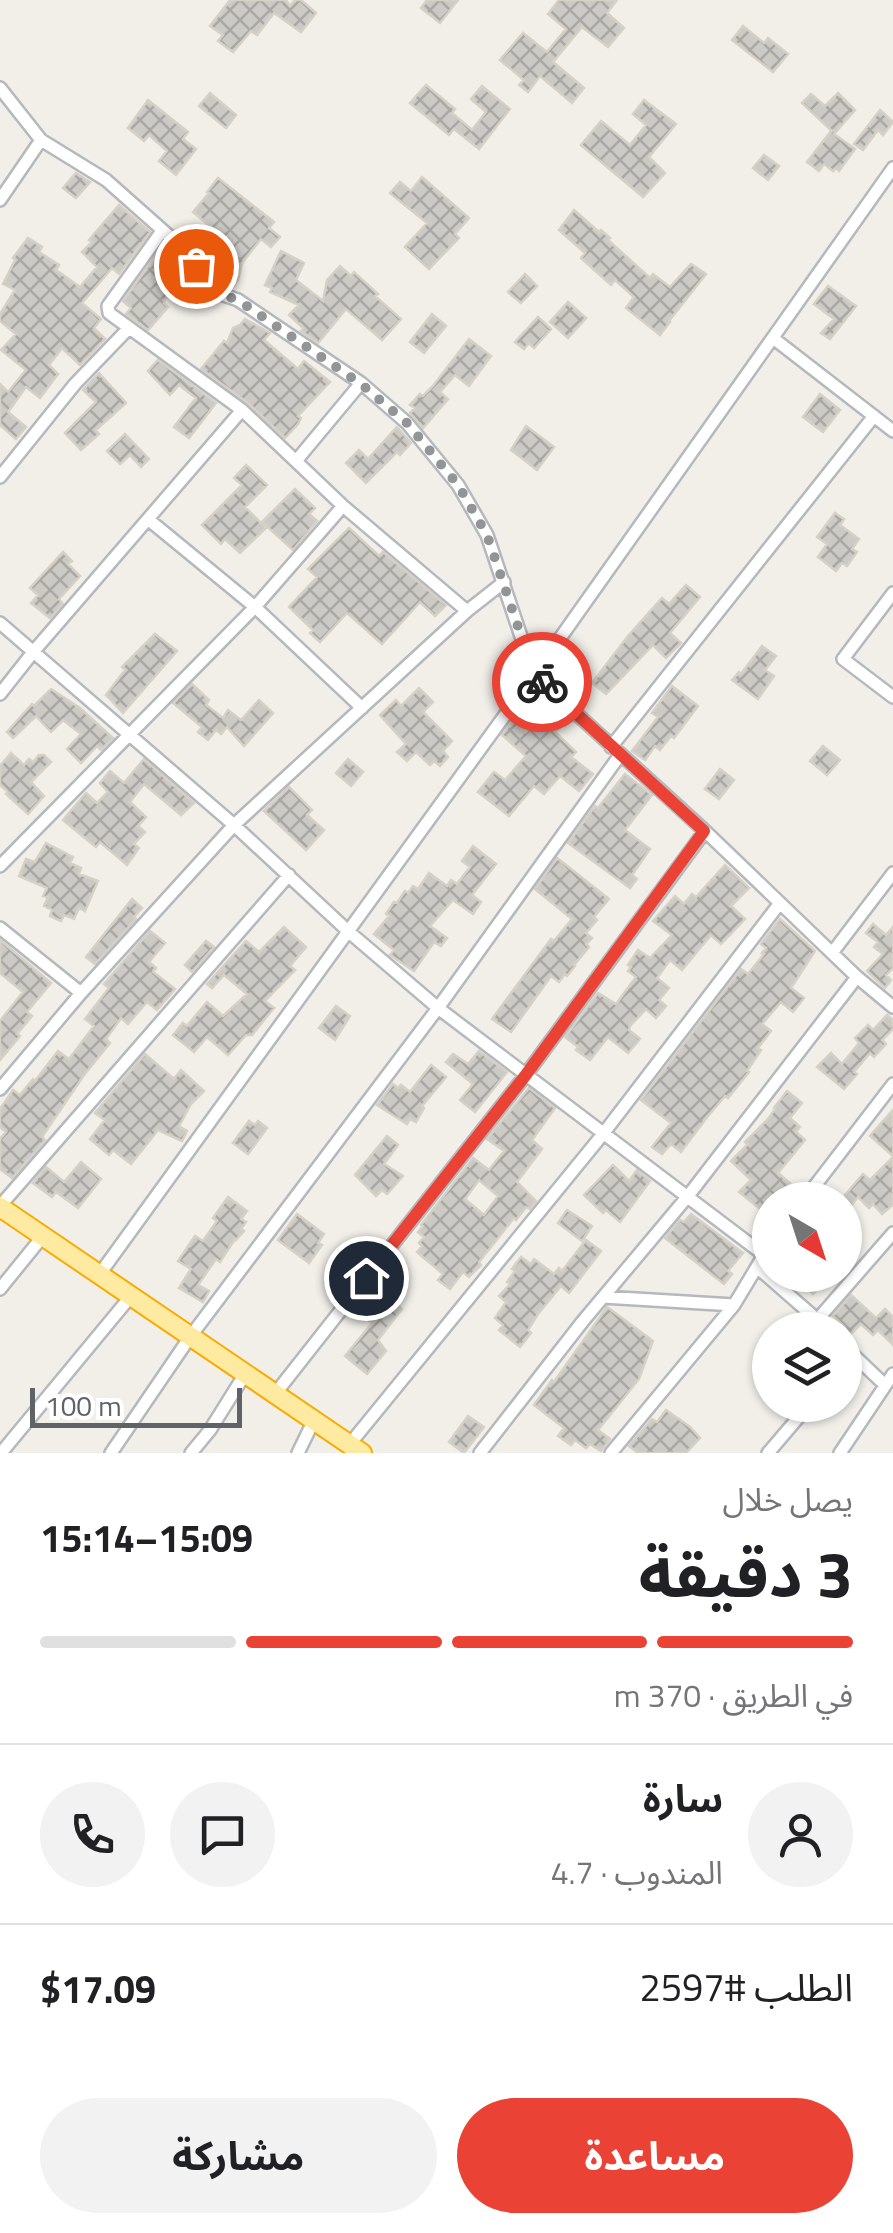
<!DOCTYPE html>
<html lang="ar">
<meta charset="utf-8">
<style>
:root{--surface:#fff;--page:#f2f2f2;--text:#202124;--muted:#757577;--line:#e0e0e0;--accent:#ea4335}
body{margin:0;font-family:"Titillium Web","Noto Sans Arabic",sans-serif;background:var(--page);color:var(--text);direction:rtl;height:100vh;display:flex;flex-direction:column;font-size:38px;white-space:nowrap}
*{box-sizing:border-box;margin:0}
p{font-size:32px;color:var(--muted)}
.icon{flex:none;width:55px;height:55px;fill:none;stroke:currentColor;stroke-width:2;stroke-linecap:round;stroke-linejoin:round}
.map{position:relative;height:1453px;overflow:hidden;direction:ltr}
.details{display:flex;flex-direction:column;background:var(--surface);flex:1}
.details>*{flex:none}
.needle{width:65px;rotate:141deg}
.tools{position:absolute;left:752px;top:1182px;display:grid;gap:20px}
.tools a{display:grid;place-items:center;width:110px;height:110px;border-radius:50%;background:var(--surface);box-shadow:0 2px 8px #0004;font-size:50px}
.scale{position:absolute;left:30px;bottom:25px;width:212px;box-sizing:border-box;padding-left:10px;border:5px solid #5f6368;border-top:0;font-size:28px;line-height:35px;white-space:nowrap;color:#5f6368;-webkit-text-stroke:8px #fff;paint-order:stroke}
.pin{position:absolute;display:grid;place-items:center;width:85px;height:85px;color:#fff;margin:-42px;border:5px solid #fff;border-radius:50%;box-shadow:0 2px 10px #0007}
.courier{position:absolute;display:grid;place-items:center;width:100px;height:100px;margin:-50px;border:8px solid #ea4335;border-radius:50%;background:#fff;color:#222;box-shadow:0 2px 12px #0007}
.head em{font-style:normal;font-weight:700}
.head div{display:flex;flex-direction:column-reverse}
.head{display:flex;align-items:center;justify-content:space-between;height:170px;padding:0 40px}
h1{font-size:65px;font-weight:700;line-height:75px}
.bar{display:grid;grid-template-columns:repeat(4,1fr);gap:15px 10px;align-content:center;height:120px;padding:0 40px}
.bar i{height:12px;border-radius:8px;background:var(--line)}
.bar .on{background:var(--accent)}
.bar p{grid-column:span 4}
.line{display:flex;align-items:center;gap:25px;padding:0 40px;border-top:2px solid var(--line)}
.line div{flex:1}
.round{display:grid;place-items:center;flex:none;width:105px;height:105px;border-radius:52px;background:var(--page)}
.button{display:flex;gap:20px;margin-top:auto;padding:20px 40px}
.button a{flex:1;height:115px;border-radius:60px;background:var(--accent);color:#fff;font-size:40px;font-weight:700;line-height:115px;text-align:center}
.button a+a{background:var(--page);color:var(--text)}
.map>svg:first-child{display:block}
</style>
<div class="map">
<svg width="893" height="1453" viewBox="0 0 893 1453">
<defs>
<pattern id="building-cross-hatch" width="8" height="8" patternUnits="userSpaceOnUse" patternTransform="scale(2.5)"><rect width="8" height="8" fill="#cccac5"/><path d="M0 0l8 8M0 8l8-8" fill="none" stroke="#a9a8a4"/></pattern>
</defs>
<rect width="100%" height="100%" fill="#f1efe8"/>
<path fill="url(#building-cross-hatch)" stroke="#d6d1c6" stroke-width="2.5" fill-rule="evenodd" d="M230,0H286L290,6L295,0H301L316,13L301,32L274,13L257,35L251,31L233,52L218,41L223,35L210,26Z
M427,0H458L440,23L421,8Z
M559,0H617L607,13L624,28L608,47L582,27L553,62L584,88L572,103L540,76L528,92L519,85L524,80L500,60L523,33L547,52L566,29L548,14Z
M743,26L764,43L768,38L788,54L773,72L732,40Z
M426,85L455,109L452,113L472,130L486,112L471,99L482,86L510,109L479,149L454,129L449,135L410,103Z
M210,93L236,115L226,128L199,106Z
M838,93L855,110L834,134L855,149L839,171L836,168L833,171L824,164L819,171L807,162L831,131L833,132L802,103L811,94L825,106Z
M148,100L188,132L183,139L196,149L176,175L159,161L167,151L149,135L144,141L128,128Z
M644,100L676,124L649,157L665,173L643,197L581,145L601,121L630,145L646,125L633,114Z
M880,110L893,122L883,135L878,130L863,150L854,144Z
M764,155L779,166L768,180L753,168Z
M76,173L90,182L76,198L63,188Z
M422,177L469,218L455,234L459,238L429,269L405,247L427,223L390,193L400,182L411,191Z
M218,178L274,222L269,228L280,237L271,247L261,239L242,263L238,280L232,288L217,279L215,282L212,281L203,270V263L224,238L193,212L209,193L207,192Z
M119,205L150,232L119,274L112,268L82,303L101,319L94,328L105,339L80,365L62,348L49,365L58,374L40,398L26,387L8,412L26,427L16,439L0,425V384L8,392L26,370L1,350L16,334L0,321V314L15,290L3,284L15,260L13,258L28,238L42,247L39,252L59,265L56,270L80,287L97,267L82,252L92,242L89,240Z
M574,210L599,232L601,230L610,238L608,240L650,278L653,274L670,287L691,264L706,274L669,321L670,322L660,335L626,308L634,297L615,280L611,285L581,258L585,253L559,230Z
M164,244L185,262L186,276L165,299L164,303L168,307L148,330L126,314L131,308L123,301Z
M281,251L304,263L296,280L323,301L327,280L340,266L351,276L354,272L378,294L375,296L401,319L382,340L346,309L318,343L301,331L303,328L289,315L299,305L270,292L272,288L265,285Z
M525,274L537,286L521,303L508,292Z
M828,286L856,306L830,339L821,333L834,319L814,304Z
M568,302L586,318L568,338L550,322Z
M432,314L446,326L424,353L410,342Z
M538,317L551,329L534,348L529,343L524,349L515,342Z
M245,319L270,333L264,340L298,369L304,361L330,382L298,416L301,418L298,424L285,438L248,403L201,369L224,341L227,343L233,328L240,325Z
M469,339L491,356L469,386L455,375L440,392L448,399L423,428L410,413L415,408L410,405L420,394L423,396L433,386Z
M158,360L216,403L189,438L174,427L196,398L179,385L170,395L148,371Z
M99,373L126,403L96,430L99,434L81,450L65,433L96,402L83,390Z
M820,394L840,410L823,432L803,417Z
M526,426L554,447L537,470L511,450Z
M397,427L411,443L400,455L397,452L366,483L346,463L359,450L368,459Z
M125,434L149,459L141,467L130,455L120,464L107,451Z
M246,465L267,485L245,507L266,528L240,553L225,539L221,544L202,525L242,485L234,478Z
M295,489L315,508L309,514L317,521L293,550L262,522Z
M835,513L844,519L840,525L859,539L852,549L857,552L847,566L842,563L836,571L818,557L827,544L817,537Z
M349,528L379,556L383,552L446,605L435,616L420,602L382,644L347,613L320,642L310,633L313,630L289,607L317,577L308,569Z
M63,552L72,561L68,564L80,576L59,599L63,604L50,618L31,603L38,595L30,588Z
M686,585L700,597L670,633L681,643L666,658L653,645L606,694L592,683L628,636L662,598L669,604Z
M155,634L177,651L123,713L106,695L125,670L122,667Z
M762,646L776,656L765,670L774,676L758,699L732,680L739,672L741,674Z
M192,684L209,700L206,705L223,718L228,710L241,720L259,700L273,713L244,746L227,727L221,734L216,730L208,740L198,732L202,727L173,703Z
M672,686L698,706L674,738L671,736L660,750L655,746L645,760L632,751L658,717L652,713Z
M419,688L433,702L423,712L452,741L443,751L448,757L440,766L434,761L430,765L416,752L407,761L397,752L406,744L380,715L396,700L401,706Z
M51,689L80,708L113,738L101,750L97,746L81,763L67,749L81,734L63,720L51,732L36,716L13,738L7,732L32,704L34,706Z
M545,711L552,717L560,712L568,719L555,732L576,752L571,757L593,774L579,791L560,776L544,794L534,786L509,816L478,792L494,772L505,780L526,756L502,735L511,722L513,720L526,732Z
M823,746L840,760L827,775L810,761Z
M11,753L24,765L29,759L33,762L39,755H44L51,762L31,782L44,796L28,814L6,794L8,792L0,785V766Z
M144,759L194,803L181,815L144,784L130,802L146,817L138,826L145,832L134,844L139,848L127,865L100,842L96,847L63,820L86,793L97,803L108,792L100,783L110,771L124,783Z
M348,759L363,772L351,786L336,773Z
M720,769L734,780L719,799L705,789Z
M625,774L652,795L625,830L650,849L632,875L637,879L630,888L568,843L595,806L598,808Z
M289,787L312,810L307,815L324,830L306,850L264,811Z
M46,843L73,857L70,863L81,868L79,874L98,881L85,911L79,908L74,919L64,915L61,921L50,916L52,910L44,906L48,897L43,896L47,888L19,876L26,859L35,862Z
M473,846L496,864L472,895L481,902L473,914L453,900L430,926L447,938L441,946L434,942L414,971L390,955L394,950L374,934L389,916L386,914L394,902L397,903L405,891L408,893L413,886L418,889L429,873L447,886L451,880L457,884L470,867L462,861Z
M557,858L609,899L594,917L597,920L586,933L592,938L586,944L589,947L574,965L575,966L567,976L565,974L559,982L551,976L511,1032L492,1019L551,939L554,941L572,919L535,889Z
M725,865L749,888L731,906L745,919L721,944L711,935L682,970L670,960L657,978L669,988L659,1000L666,1006L656,1018L646,1009L630,1026L629,1030L640,1039L628,1053L608,1037L590,1060L576,1050L578,1047L565,1037L598,993L616,1004L636,977L628,971L631,967L628,965L638,950L650,958L672,935L653,921L675,896L684,904L692,894L696,897Z
M132,899L142,908L134,917L136,919L95,964L86,957Z
M780,919L815,951L791,988L804,998L793,1012L781,1002L762,1024L771,1031L758,1048L761,1050L747,1071L749,1072L728,1098L725,1096L708,1116L681,1152L671,1144L662,1154L652,1147L671,1123L641,1100L741,969L748,974L764,954L762,953L766,948L761,944Z
M873,924L886,935L893,927V968L886,975L891,980L885,988L867,971L883,954L874,947L878,942L866,933Z
M284,927L306,947L290,966L295,970L265,1001L274,1008L252,1035H246L228,1055L207,1037L194,1052L173,1035L183,1023L187,1026L207,1002L223,1016L247,994L224,975L212,988L207,984L246,941L259,952Z
M150,931L165,943L149,962L156,968L153,972L175,989L157,1010L147,1002L128,1024L121,1018L106,1039L110,1043L84,1075L42,1137L45,1140L12,1178L0,1169V1139L6,1132L0,1127V1109L13,1090L20,1095L33,1079L35,1081L58,1051L69,1059L94,1026L85,1019L109,988L104,984Z
M0,940L51,983L27,1012L32,1016L17,1034L20,1036L0,1060V1021L23,992L0,973Z
M206,941L214,947L192,972L185,965Z
M336,1006L350,1016L335,1040L319,1028Z
M887,1015L893,1020V1029L882,1040L886,1044L874,1057L870,1053L854,1072L857,1074L844,1089L817,1067L831,1053L842,1064L859,1043L855,1038L868,1025L873,1030Z
M479,1051L507,1072L475,1112L460,1100L473,1084L446,1062L453,1054L468,1064Z
M145,1054L174,1079L181,1070L204,1091L191,1104L179,1126L187,1131L182,1141L158,1130L131,1164L113,1150L109,1155L90,1139L105,1120L95,1113Z
M431,1065L446,1077L422,1106L424,1108L416,1122L410,1119L407,1124L377,1105L393,1084L398,1088L401,1085L410,1092Z
M529,1088L555,1108L532,1140L542,1149L517,1182L536,1201L530,1209L526,1207L516,1220L514,1218L479,1262L481,1265L469,1277L463,1272L450,1289L438,1280L443,1274L417,1252L422,1246L419,1243L424,1237L418,1232L423,1226L421,1225L473,1158L489,1170L504,1151L487,1139ZM479,1180L498,1196L484,1215L465,1199Z
M787,1091L802,1103L790,1118L800,1127L796,1132L805,1140L778,1173L790,1183L774,1200H770V1217L739,1192L751,1180L731,1161L748,1144L745,1142L769,1118L775,1109L774,1108Z
M893,1110V1156L870,1136Z
M249,1121L255,1125L258,1121L267,1128L248,1154L233,1143Z
M387,1136L398,1145L384,1164L403,1176L387,1194L382,1190L376,1196L355,1175Z
M893,1157V1205L882,1214L873,1204L869,1208L858,1197L845,1213V1195L863,1174L870,1180Z
M81,1162L101,1179L78,1208L56,1192L52,1197L33,1183L46,1167L64,1182Z
M613,1165L629,1181L637,1170L650,1181L620,1222L606,1210L603,1213L584,1195Z
M228,1197L247,1211L241,1219L246,1222L241,1229L244,1231L236,1240L235,1239L220,1262L216,1259L198,1285L209,1291L203,1302L179,1288L191,1269L178,1261L195,1236L203,1241L217,1221L213,1218Z
M567,1210L592,1226L582,1241L558,1223Z
M297,1214L324,1234L318,1243L322,1245L309,1263L278,1240Z
M691,1214L743,1253L728,1271L732,1274L724,1284L665,1238L680,1220L684,1222Z
M586,1240L601,1251L569,1293L561,1286L538,1314L528,1330L531,1333L520,1347L499,1330L503,1325L495,1318L506,1302L499,1296L510,1284L507,1282L515,1271L512,1269L521,1257L531,1264L534,1259L554,1274L559,1268L562,1271Z
M793,1275H830L813,1294Z
M383,1294L402,1309L378,1340L386,1351L367,1374L345,1356L372,1323L365,1318L369,1311L365,1307L373,1296L379,1300Z
M851,1295L876,1318L885,1309L893,1317V1345L878,1330L873,1335L861,1324L847,1338H845V1327L833,1316Z
M607,1307L653,1341L639,1379L598,1430L610,1439L601,1451L590,1444L586,1448L575,1440L571,1445L558,1436L564,1428L534,1405L552,1380L554,1382Z
M666,1410L690,1427L700,1438L686,1453H638L629,1446L652,1419L657,1422Z
M468,1416L484,1427L464,1453L449,1442Z"/>
<g fill="none" stroke-linecap="round" stroke-linejoin="round">
<defs>
<path id="minor" d="M0,88L41,140L106,180L194,258V273L206,289L238,300L361,383L407,423L458,485L487,535L534,675L705,831L857,977L893,1007
M0,200L41,140
M162,231L108,306L109,313L242,410L343,506L467,611
M773,338L893,431
M296,461L361,383
M0,477L75,384L129,328
M149,520L255,607L343,506
M893,593L843,659L893,697
M0,623L234,825L349,932L438,1008L763,1254
M0,694L34,651L242,410
M611,747L874,416
M0,866L255,607L362,708
M0,928L81,993
M832,953L893,873
M0,1089L81,993L234,825L467,611L504,582
M804,1200L893,1084
M0,1206L289,875
M757,1267L829,1330
M99,1275L534,675L893,168
M0,1289L43,1236
M603,1297L734,1305
M818,1319L893,1233
M845,1347L885,1385
M275,1394L525,1076L705,831
M349,1445L603,1134L780,903
M1,1453L131,1296
M111,1453L190,1337L438,1008L620,755
M191,1453L210,1430L245,1374
M298,1453L314,1420
M480,1453L583,1321L688,1196L857,977
M611,1453L734,1305L770,1245
M768,1453L809,1405
M840,1453L893,1374"/>
<path id="trunk" d="M0,1207L362,1453"/>
</defs>
<use href="#minor" stroke="#b5b8bc" stroke-width="16"/>
<use href="#trunk" stroke="#f9ab00" stroke-width="22"/>
<use href="#minor" stroke="#fff" stroke-width="11"/>
<use href="#trunk" stroke="#feeaa1" stroke-width="18"/>
</g>
<g fill="none" stroke-linecap="round" stroke-linejoin="round">
<path stroke="#929495" stroke-width="10" stroke-dasharray="0 18" d="M196,266L194,273L206,289L238,300L361,384L407,423L458,485L487,535L534,674L542,682"/>
<path stroke="#ea4335" stroke-width="12" d="M366,1278L525,1076L704,831L542,682"/>
</g>
</svg>
<div class="tools">
<a><svg class="needle" viewBox="-14 -14 28 28"><path d="M0-13l5 13h-10z" fill="#e53935"/><path d="M0 13l5-13h-10z" fill="#757577"/></svg></a>
<a><svg class="icon" aria-label="layers" viewBox="0 0 24 24"><path d="M12 4l9 5-9 5-9-5zM3 14l9 5 9-5"/></svg></a>
</div>
<div class="scale">100 m</div>
<div class="pin" style="left:196px;top:266px;background:#ea580c"><svg class="icon" aria-label="bag" viewBox="0 0 24 24"><path d="M5 8h14l-1 12H6zM9 8a3 3 0 0 1 6 0"/></svg></div>
<div class="pin" style="left:366px;top:1278px;background:#1f2937"><svg class="icon" aria-label="home" viewBox="0 0 24 24"><path d="M3 11l9-7 9 7M6 9v11h12V9"/></svg></div>
<div class="courier" style="left:542px;top:682px"><svg class="icon" aria-label="bike" viewBox="0 0 24 24"><circle cx="6" cy="16" r="4"/><circle cx="18" cy="16" r="4"/><path d="M6 16l4-8h5l3 8M10 8l3 8H6M13 5h3"/></svg></div>
</div>
<section class="details">
<div class="head"><div><h1>3 دقيقة</h1><p>يصل خلال</p></div><em>15:09–15:14</em></div>
<div class="bar"><i class="on"></i><i class="on"></i><i class="on"></i><i></i><p>في الطريق · 370 m</p></div>
<div class="line" style="height:180px"><a class="round"><svg class="icon" aria-label="person" viewBox="0 0 24 24"><circle cx="12" cy="8" r="4"/><path d="M4 21q1-7 8-7t8 7"/></svg></a><div><b>سارة</b><p>المندوب · 4.7</p></div><a class="round"><svg class="icon" aria-label="chat" viewBox="0 0 24 24"><path d="M4 5h16v11H9l-5 4z"/></svg></a><a class="round"><svg class="icon" aria-label="phone" viewBox="0 0 24 24"><path d="M5 4h4l2 5-3 2q2 4 5 5l2-3 5 2v4C11 20 4 13 5 4z"/></svg></a></div>
<div class="line" style="height:130px"><div>الطلب #2597</div><b>$17.09</b></div>
<div class="button"><a>مساعدة</a><a>مشاركة</a></div>
</section>
